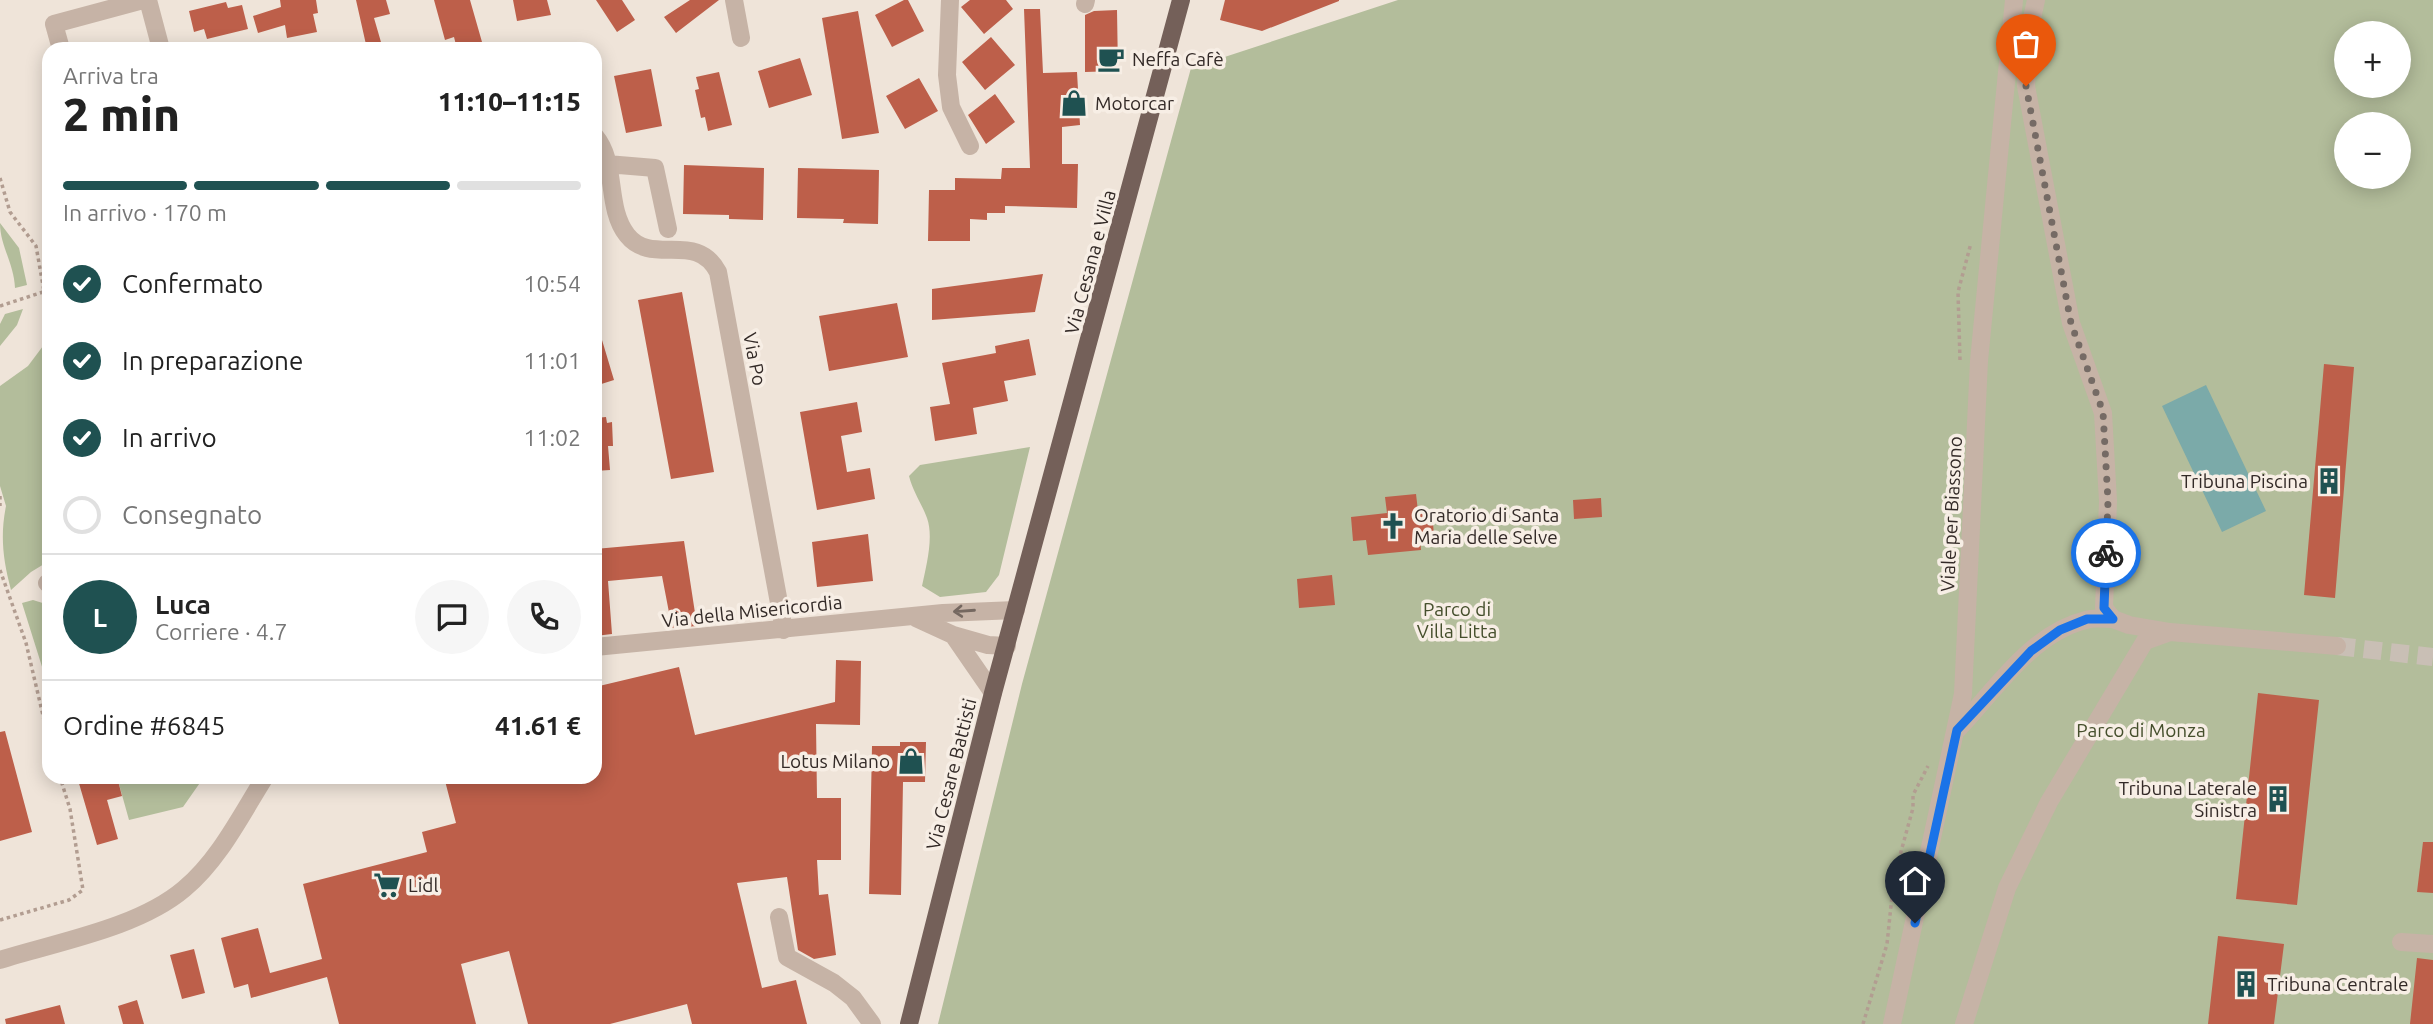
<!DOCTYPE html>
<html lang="it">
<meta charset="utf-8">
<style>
:root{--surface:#fff;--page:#f6f6f6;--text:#222;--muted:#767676;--line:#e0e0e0;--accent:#1f5151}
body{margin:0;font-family:Ubuntu,sans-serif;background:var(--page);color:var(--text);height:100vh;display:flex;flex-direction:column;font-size:26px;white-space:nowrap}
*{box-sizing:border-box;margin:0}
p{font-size:23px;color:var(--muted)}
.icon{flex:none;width:38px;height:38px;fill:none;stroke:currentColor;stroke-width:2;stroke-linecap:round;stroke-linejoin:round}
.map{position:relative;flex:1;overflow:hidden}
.panel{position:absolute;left:42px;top:42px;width:560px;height:742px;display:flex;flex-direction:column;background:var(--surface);border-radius:21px;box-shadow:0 4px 18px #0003}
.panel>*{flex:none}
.buttons{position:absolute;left:2334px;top:21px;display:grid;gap:14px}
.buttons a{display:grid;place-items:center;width:77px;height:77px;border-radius:50%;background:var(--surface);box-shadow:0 4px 18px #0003;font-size:35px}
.pin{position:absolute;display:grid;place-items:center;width:60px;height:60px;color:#fff;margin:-72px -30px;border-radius:50% 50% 50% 0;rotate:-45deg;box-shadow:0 0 7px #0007}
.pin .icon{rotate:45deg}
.courier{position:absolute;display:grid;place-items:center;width:70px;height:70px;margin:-35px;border:5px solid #1a73e8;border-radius:50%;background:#fff;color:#222;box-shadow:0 2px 9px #0007}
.head em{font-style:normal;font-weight:800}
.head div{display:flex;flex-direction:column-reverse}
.head{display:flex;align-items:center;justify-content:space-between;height:119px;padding:0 21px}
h1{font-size:46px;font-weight:800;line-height:52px}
.bar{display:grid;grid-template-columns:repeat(4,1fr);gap:10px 7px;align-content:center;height:84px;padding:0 21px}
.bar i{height:9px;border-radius:5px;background:var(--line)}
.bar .on{background:var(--accent)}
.bar p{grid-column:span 4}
.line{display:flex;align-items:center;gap:18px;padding:0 21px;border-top:2px solid var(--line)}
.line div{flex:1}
.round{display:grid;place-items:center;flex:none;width:74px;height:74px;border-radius:37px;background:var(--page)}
ol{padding:0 21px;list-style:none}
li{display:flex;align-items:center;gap:21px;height:77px}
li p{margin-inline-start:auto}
li .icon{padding:7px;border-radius:50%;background:var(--accent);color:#fff;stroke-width:4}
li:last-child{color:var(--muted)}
li i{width:38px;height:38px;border:4px solid var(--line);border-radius:50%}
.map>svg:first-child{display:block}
</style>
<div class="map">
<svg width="2433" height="1024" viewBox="0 0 2433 1024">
<rect width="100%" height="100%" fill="#efe4d9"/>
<path fill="#b3bd9b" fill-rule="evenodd" d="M1398,0H2433V1024H938L1022,684L1191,68ZM2347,33H2399V86H2347ZM2347,124H2399V177H2347Z
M0,223L19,248L27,285L15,288C14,263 0,246 0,223Z
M23,309L17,325L0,346V324L5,314Z
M49,338V561L31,572L11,590C3,560 0,536 6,506L0,486V386L28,366Z
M1030,447L999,575L986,592L940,597L922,586C926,567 934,537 927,518C922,504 913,492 909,476L920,465Z
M33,600L49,605V689L22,603Z
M117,777H204L183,807L129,820Z"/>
<path fill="#7baaa9" d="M2206,385L2266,511L2222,532L2162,406Z"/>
<path fill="#bd5f4a" d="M280,0H316L318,13L313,14L317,32L287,38L285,25L258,33L253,16L281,7Z
M356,0H386L390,14L374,18L383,49H367Z
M434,0H470L484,49H457L454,37L445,40Z
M513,0H547L551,15L517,21Z
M596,0H622L635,20L617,32Z
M690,0H719L676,33L664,17Z
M904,0H908L924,31L892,47L875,15Z
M970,0H1006L1013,9L984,34L961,7Z
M1225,0H1339V1L1262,31L1220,20Z
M226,2L228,8L242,5L248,29L207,39L204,29L194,32L189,11Z
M1024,9H1040L1043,73L1077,72L1080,125L1062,127V164H1078L1077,208L1005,206V213H987V220L970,219V241H928L929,190H955V178L1001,179L1002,168H1030Z
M1117,10L1118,71L1085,72V15L1094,11Z
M858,11L879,133L842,139L822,18Z
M991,37L1015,65L985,90L962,62Z
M800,58L812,95L769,108L758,71Z
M651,69L662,126L626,133L614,76Z
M719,72L732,125L708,131L705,117L701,118L695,90L699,89L696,77Z
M919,78L938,111L905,129L886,96Z
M995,94L1015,122L986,144L968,115Z
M684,165L764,168L763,220L729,219V215L683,214Z
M798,168L879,170L878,224L843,223L844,219L797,218Z
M1043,274L1035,312L932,320V289Z
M682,292L714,472L671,479L638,300Z
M897,303L908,357L829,371L819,316Z
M595,330H599L614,380L595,386Z
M1029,339L1036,375L1004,381L1008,401L973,408L977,434L935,441L930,407L950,404L942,363L996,353L995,346Z
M2324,364L2354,367L2335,598L2304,595Z
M857,402L862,432L841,436L847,472L870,468L875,499L817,510L800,412Z
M606,417L607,423L612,422L613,446H608L610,470L595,471V418Z
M1416,494L1418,511L1432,510L1434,536L1420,537L1421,550L1368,555L1366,540L1353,541L1351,517L1387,513L1385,497Z
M1601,498L1602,517L1574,519L1573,500Z
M868,534L873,581L817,587L812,542Z
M684,541L697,626L672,628L662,576L608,581L612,634L595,636V549Z
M1332,575L1335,605L1299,608L1297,579Z
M836,660L861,661L860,725L816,724L817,798H841V860H817L819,895L828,894L836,955L814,959L798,950L787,877L737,883L762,988L796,980L807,1024H692L687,1004L610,1024H528L509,951L461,964L476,1024H339L327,977L251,998L248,984L234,988L221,938L258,928L270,973L322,959L303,884L427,852L422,832L456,823L444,777H595V687L679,667L695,735L835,702Z
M2258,693L2319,700L2297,905L2236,899Z
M5,731L32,832L0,841V732Z
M900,742H926L925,782H903L901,895L869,894L872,746H900Z
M89,777H117L122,796L107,800L118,839L97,845L78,780Z
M2423,842H2433V893L2417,892Z
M2218,936L2284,944L2274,1024H2208Z
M194,949L205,993L182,999L170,955Z
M2417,958L2433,960V1024H2410Z
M137,1000L144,1024H123L118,1006Z
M60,1005L65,1024H6L5,1019Z"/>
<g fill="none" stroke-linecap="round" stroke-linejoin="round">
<path stroke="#c9bfb5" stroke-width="18" stroke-dasharray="18 9" stroke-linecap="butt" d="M2337,646L2433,657"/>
<path stroke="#b29d91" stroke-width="3.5" stroke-dasharray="3.5 3.5" stroke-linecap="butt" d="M0,178L10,212L36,246L44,291
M0,306L49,290
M1960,360L1958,292L1971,243
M0,496V506
M1950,554L1949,507L1954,471
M0,570L26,643L49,741
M0,920L69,900L83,890L70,809L60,777
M1863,1024L1887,944L1894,877L1913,808V795L1928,766"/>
<path stroke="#c6b3a6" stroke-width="18" d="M148,0L161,49
M734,0L741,38
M950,0L947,75L951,107L970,146
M2036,0L2029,32L2026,86L2071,323L2103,413L2108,501L2104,608L2113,619L2129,625L2170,632L2337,646
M1085,4L1086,0
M61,49L54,24L143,0
M595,136C618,163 605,207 627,235C652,267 696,230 718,272L784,630
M607,164L655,168L668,229
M47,583L49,582
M916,618L953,635L993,693
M953,635L988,645L1007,646
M595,647L943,613L1016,610
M1957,730C1994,692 2031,633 2086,620C2094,617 2104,619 2113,619
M779,917L787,957L834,983L853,998L872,1024
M2401,942L2433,944
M0,960C57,942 138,928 184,889C219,860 241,815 265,777
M1892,1024L1963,694L1979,361L2014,0
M1964,1024L2007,888L2049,802L2145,641L2170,632"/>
<path stroke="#746059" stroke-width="18" d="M909,1024L993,693L1181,0"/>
</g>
<defs><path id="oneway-shaft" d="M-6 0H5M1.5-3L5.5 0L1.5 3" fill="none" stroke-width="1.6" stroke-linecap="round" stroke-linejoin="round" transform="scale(1.75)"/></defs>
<use stroke="#756860" href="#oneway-shaft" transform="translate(964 611) rotate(176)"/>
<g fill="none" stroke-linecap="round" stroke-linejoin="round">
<path stroke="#756b65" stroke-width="7" stroke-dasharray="0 12.6" d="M2026,86L2071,323L2103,412L2108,501L2106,553"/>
<path stroke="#1a73e8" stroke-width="9" d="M1915,923L1957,730L2031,651L2060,630L2087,619H2113L2104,608L2106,553"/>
</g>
<defs>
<symbol id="cafe-bare" viewBox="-9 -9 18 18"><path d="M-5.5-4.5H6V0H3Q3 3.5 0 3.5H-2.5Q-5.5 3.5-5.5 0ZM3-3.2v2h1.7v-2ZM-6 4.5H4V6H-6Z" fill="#1f5151" stroke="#f7eee5" stroke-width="2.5" paint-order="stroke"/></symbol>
<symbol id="shop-bare" viewBox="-9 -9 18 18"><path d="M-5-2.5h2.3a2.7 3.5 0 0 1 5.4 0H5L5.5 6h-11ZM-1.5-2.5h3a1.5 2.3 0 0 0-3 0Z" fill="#1f5151" stroke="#f7eee5" stroke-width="2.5" paint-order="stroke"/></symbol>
<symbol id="building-bare" viewBox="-9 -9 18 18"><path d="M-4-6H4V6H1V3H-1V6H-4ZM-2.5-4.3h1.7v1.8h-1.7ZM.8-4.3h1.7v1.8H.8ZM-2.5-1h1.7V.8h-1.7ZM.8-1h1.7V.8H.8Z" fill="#1f5151" stroke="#f7eee5" stroke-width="2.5" paint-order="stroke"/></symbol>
<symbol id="church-bare" viewBox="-9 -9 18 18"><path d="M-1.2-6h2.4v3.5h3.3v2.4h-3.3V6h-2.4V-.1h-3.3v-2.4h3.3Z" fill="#1f5151" stroke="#f7eee5" stroke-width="2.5" paint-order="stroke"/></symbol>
<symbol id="supermarket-bare" viewBox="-9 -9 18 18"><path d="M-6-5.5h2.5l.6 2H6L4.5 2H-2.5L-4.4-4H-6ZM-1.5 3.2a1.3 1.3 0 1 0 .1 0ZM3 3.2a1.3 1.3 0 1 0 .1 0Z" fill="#1f5151" stroke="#f7eee5" stroke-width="2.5" paint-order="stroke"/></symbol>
</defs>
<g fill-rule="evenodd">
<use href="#cafe-bare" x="1092" y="40" width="38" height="38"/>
<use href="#shop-bare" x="1055" y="84" width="38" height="38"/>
<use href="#building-bare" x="2310" y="462" width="38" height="38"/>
<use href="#church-bare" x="1374" y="507" width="38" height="38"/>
<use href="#shop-bare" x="892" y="742" width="38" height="38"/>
<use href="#building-bare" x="2259" y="780" width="38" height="38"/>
<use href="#supermarket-bare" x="368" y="866" width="38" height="38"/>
<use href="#building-bare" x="2227" y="965" width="38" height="38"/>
</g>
<g text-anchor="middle" stroke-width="7" stroke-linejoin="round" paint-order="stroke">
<g font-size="19" fill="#332a27" stroke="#f7eee5" text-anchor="start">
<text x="1132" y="66">Neffa Cafè</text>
<text x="1095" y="110">Motorcar</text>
<text x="2308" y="488" text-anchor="end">Tribuna Piscina</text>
<text x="1414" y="522">Oratorio di Santa<tspan x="1414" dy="22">Maria delle Selve</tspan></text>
<text x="890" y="768" text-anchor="end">Lotus Milano</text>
<text x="2257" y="795" text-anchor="end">Tribuna Laterale<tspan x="2257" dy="22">Sinistra</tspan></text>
<text x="408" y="892">Lidl</text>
<text x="2267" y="991">Tribuna Centrale</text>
</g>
<g font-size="19" fill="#332a27" stroke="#f7eee5">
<text transform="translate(1090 262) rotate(-75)" y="7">Via Cesana e Villa</text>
<text transform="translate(755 359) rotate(79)" y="7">Via Po</text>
<text transform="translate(1951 514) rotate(-87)" y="7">Viale per Biassono</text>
<text transform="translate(752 611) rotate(-6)" y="7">Via della Misericordia</text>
<text transform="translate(951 774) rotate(-76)" y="7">Via Cesare Battisti</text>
</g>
<g font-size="19" fill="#454f2c" stroke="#f7eee5">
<text x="1457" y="616">Parco di<tspan x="1457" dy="22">Villa Litta</tspan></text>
<text x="2141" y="737">Parco di Monza</text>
</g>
</g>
</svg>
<div class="buttons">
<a>+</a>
<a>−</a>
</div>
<div class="pin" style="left:2026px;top:86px;background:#ea580c"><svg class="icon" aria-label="bag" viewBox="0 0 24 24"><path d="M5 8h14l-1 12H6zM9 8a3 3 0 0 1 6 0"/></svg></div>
<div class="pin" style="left:1915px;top:923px;background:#1f2937"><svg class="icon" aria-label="home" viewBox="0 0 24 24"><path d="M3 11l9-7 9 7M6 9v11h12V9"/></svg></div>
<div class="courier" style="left:2106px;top:553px"><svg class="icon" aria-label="bike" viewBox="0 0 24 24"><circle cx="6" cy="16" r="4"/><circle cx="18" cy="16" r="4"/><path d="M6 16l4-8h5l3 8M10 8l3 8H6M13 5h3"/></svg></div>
<section class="panel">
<div class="head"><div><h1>2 min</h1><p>Arriva tra</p></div><em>11:10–11:15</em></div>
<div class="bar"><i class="on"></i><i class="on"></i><i class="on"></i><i></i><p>In arrivo · 170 m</p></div>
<ol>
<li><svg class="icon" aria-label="check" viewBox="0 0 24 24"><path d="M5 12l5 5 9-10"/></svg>Confermato<p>10:54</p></li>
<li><svg class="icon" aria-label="check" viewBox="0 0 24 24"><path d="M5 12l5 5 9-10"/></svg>In preparazione<p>11:01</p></li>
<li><svg class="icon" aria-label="check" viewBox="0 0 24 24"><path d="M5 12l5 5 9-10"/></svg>In arrivo<p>11:02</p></li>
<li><i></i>Consegnato</li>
</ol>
<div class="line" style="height:126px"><b class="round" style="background:var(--accent);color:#fff">L</b><div><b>Luca</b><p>Corriere · 4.7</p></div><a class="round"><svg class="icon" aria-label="chat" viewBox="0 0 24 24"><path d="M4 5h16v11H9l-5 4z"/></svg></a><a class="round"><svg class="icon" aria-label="phone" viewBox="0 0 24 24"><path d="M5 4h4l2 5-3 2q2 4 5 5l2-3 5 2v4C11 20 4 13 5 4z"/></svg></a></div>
<div class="line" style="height:91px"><div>Ordine #6845</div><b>41.61 €</b></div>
</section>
</div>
